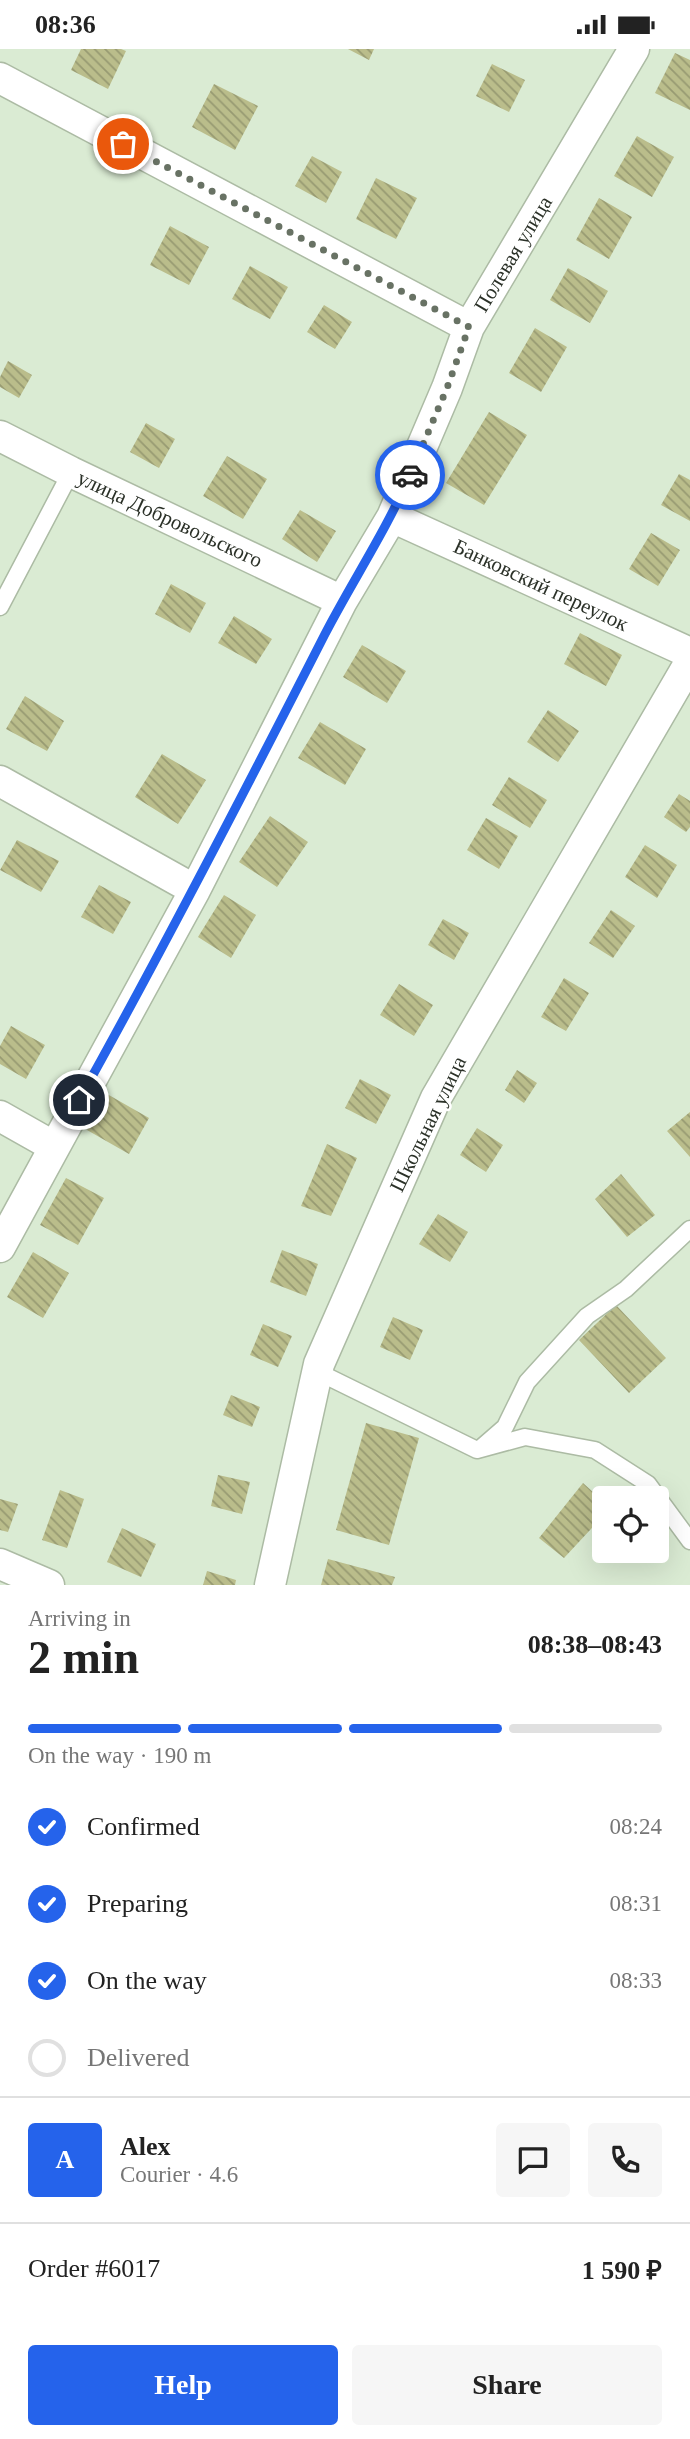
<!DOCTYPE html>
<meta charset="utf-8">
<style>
:root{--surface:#fff;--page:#f6f6f6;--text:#222;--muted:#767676;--line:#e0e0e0;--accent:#2563eb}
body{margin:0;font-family:"Times New Roman",serif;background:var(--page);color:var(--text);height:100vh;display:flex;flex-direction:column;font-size:26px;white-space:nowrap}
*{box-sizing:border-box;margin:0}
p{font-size:23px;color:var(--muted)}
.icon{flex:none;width:38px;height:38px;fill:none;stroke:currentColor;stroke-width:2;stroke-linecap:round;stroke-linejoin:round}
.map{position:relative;height:1536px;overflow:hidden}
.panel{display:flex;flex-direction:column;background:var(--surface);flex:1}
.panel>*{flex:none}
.controls{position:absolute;left:592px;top:1437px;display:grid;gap:14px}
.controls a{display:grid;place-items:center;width:77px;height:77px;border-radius:7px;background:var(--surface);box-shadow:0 7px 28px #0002;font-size:35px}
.pin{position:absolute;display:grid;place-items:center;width:60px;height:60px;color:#fff;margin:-30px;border:4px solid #fff;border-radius:50%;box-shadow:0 2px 7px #0007}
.courier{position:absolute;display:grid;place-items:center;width:70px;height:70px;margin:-35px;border:5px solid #2563eb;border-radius:50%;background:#fff;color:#222;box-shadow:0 2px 9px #0007}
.summary em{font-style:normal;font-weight:700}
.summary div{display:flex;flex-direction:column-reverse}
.summary{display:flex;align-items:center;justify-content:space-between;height:119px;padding:0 28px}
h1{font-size:46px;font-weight:700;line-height:52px}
.bar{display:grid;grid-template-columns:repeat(4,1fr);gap:10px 7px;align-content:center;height:84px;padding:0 28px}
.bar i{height:9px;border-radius:5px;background:var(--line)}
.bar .current{background:var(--accent)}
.bar p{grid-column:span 4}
.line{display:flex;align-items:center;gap:18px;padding:0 28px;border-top:2px solid var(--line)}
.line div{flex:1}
.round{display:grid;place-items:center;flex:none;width:74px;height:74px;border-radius:7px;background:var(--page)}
ol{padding:0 28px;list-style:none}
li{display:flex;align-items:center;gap:21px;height:77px}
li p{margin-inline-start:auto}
li .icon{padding:7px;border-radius:50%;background:var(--accent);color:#fff;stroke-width:4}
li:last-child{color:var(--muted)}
li i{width:38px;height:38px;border:4px solid var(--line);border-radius:50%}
.cta{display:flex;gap:14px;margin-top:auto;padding:14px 28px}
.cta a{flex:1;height:80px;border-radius:7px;background:var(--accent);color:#fff;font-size:28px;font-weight:700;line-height:80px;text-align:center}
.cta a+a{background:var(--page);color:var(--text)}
.status{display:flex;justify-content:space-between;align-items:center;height:49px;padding:0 35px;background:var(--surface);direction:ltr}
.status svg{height:19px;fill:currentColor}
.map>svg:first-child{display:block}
</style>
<div class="status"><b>08:36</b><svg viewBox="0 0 49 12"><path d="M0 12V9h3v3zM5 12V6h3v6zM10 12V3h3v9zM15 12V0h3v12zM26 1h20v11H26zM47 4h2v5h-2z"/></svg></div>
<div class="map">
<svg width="690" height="1536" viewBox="0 0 690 1536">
<defs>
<pattern id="building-back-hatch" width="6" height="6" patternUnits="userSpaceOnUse" patternTransform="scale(1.75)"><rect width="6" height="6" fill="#babd8b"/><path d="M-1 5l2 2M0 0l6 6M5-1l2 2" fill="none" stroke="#979a72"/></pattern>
</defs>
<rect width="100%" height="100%" fill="#daebd3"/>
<path fill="url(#building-back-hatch)" d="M81,0H121L126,2L108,40L71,21Z
M348,0H374L369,11Z
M675,4L690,11V61L655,44Z
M492,15L525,31L509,63L476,47Z
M214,35L258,57L235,101L192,78Z
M637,87L674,108L652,148L614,127Z
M312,107L342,123L326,154L295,137Z
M376,129L417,149L396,190L356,170Z
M599,149L632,168L609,210L576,191Z
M170,177L209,198L189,236L150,216Z
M250,217L288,238L270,270L232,250Z
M568,219L608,242L590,274L550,251Z
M324,256L352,273L335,300L307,283Z
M535,279L567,298L541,343L509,324Z
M8,312L32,326L19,349L0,338V328Z
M489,363L527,386L484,456L446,434Z
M146,374L175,390L159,419L130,403Z
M227,407L267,430L243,470L203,447Z
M679,425L690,431V472L661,456Z
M300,461L336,482L317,513L282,490Z
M651,484L680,501L658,537L629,520Z
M171,535L206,554L190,584L155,565Z
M234,567L272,590L256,615L218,594Z
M580,584L622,606L606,637L564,615Z
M362,596L406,622L387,654L343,628Z
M25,647L64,672L47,702L6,680Z
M548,661L579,682L558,713L527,693Z
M320,673L366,700L345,736L298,709Z
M162,705L206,731L178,775L135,748Z
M509,728L547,751L530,779L492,756Z
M679,745L690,752V778L686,783L664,768Z
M270,767L308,793L277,838L239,813Z
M486,769L518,787L499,820L467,801Z
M17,791L59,812L41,843L0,821Z
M645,796L677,816L657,849L625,828Z
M99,836L131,853L113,885L81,868Z
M224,846L256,866L231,909L198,888Z
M611,861L635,877L613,909L589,894Z
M443,870L469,884L454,911L428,896Z
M564,929L589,944L566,982L541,968Z
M399,935L433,956L414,987L380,966Z
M11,977L45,996L26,1030L0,1015V997Z
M517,1021L537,1034L524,1054L505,1041Z
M360,1030L391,1046L376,1075L345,1059Z
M107,1045L149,1069L129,1105L87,1081Z
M690,1063V1108L667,1082Z
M477,1079L503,1096L486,1123L460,1106Z
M327,1095L357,1109L331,1167L301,1157Z
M621,1125L655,1166L627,1188L595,1150Z
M66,1129L104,1149L78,1196L40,1176Z
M438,1165L468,1183L450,1213L419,1195Z
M282,1201L318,1215L306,1247L270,1233Z
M33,1203L69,1224L43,1269L7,1248Z
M616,1256L666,1309L629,1344L579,1291Z
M393,1268L423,1281L410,1311L380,1298Z
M263,1275L292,1287L278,1318L250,1306Z
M231,1346L260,1358L252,1378L223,1366Z
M366,1374L419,1389L389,1496L336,1481Z
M218,1426L250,1433L242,1465L211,1457Z
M583,1434L604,1453V1466L564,1509L539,1489Z
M60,1441L84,1450L67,1499L42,1491Z
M0,1450L18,1455L8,1483L0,1481Z
M122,1479L156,1495L141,1528L107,1513Z
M328,1510L395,1528L392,1536H321Z
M207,1522L236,1531L235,1536H203Z"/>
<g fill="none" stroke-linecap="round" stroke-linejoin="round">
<defs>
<path id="service" d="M0,558L71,423
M318,1323L477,1401L525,1388L595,1401L648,1435L690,1492
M482,1398L505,1378L527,1333L587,1267L626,1240L690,1180"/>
<path id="minor" d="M0,29L469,278
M0,387L71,423L342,552
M392,468L690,604
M0,732L195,841
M0,1067L53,1097
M0,1198L195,841L342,552L392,468L447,339L469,278L634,0
M0,1515L49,1536
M270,1536L319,1315L436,1049L690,613"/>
</defs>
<use href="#service" stroke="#acbba4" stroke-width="19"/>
<use href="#minor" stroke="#acbba4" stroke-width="33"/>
<use href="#service" stroke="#fff" stroke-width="16"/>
<use href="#minor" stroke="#fff" stroke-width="30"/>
</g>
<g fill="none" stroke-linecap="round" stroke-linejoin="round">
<path stroke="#687264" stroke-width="7" stroke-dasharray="0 12.6" d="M123,95L469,278L447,339L410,426"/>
<path stroke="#2563eb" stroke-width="9" d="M79,1051C165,897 245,742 325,585C353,531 386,482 410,426"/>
</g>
<g text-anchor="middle" stroke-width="5" stroke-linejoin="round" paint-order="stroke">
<g font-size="21" fill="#2b3128" stroke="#fff">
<text transform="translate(513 205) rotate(-59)" y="7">Полевая улица</text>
<text transform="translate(170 470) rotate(25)" y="7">улица Добровольского</text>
<text transform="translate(541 536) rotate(25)" y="7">Банковский переулок</text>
<text transform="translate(428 1075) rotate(-64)" y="7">Школьная улица</text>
</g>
</g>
</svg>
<div class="controls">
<a><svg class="icon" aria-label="locate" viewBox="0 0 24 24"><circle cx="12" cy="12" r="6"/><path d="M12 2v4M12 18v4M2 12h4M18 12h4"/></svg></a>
</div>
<div class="pin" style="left:123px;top:95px;background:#ea580c"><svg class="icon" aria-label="bag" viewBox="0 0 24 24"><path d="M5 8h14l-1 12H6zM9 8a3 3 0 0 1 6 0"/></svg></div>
<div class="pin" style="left:79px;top:1051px;background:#1f2937"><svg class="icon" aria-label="home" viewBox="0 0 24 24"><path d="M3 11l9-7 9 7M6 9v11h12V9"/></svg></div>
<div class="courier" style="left:410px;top:426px"><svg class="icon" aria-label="car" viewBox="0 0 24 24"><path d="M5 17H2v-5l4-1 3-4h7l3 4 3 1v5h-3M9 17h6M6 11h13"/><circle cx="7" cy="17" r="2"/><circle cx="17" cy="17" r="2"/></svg></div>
</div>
<section class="panel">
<div class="summary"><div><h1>2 min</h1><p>Arriving in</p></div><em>08:38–08:43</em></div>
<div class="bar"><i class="current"></i><i class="current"></i><i class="current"></i><i></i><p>On the way · 190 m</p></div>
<ol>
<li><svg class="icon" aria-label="check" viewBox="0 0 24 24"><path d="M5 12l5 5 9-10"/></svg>Confirmed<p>08:24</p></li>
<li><svg class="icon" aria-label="check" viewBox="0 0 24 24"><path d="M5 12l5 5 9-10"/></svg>Preparing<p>08:31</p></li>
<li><svg class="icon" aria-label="check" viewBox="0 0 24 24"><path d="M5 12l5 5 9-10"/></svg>On the way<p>08:33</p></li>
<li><i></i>Delivered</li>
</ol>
<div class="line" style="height:126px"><b class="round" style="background:var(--accent);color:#fff">A</b><div><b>Alex</b><p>Courier · 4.6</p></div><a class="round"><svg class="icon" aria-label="chat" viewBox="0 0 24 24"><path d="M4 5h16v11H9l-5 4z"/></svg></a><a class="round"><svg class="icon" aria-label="phone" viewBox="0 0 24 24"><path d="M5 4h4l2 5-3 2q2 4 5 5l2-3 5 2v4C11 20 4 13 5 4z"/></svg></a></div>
<div class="line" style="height:91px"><div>Order #6017</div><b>1 590 ₽</b></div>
<div class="cta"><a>Help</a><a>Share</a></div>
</section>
